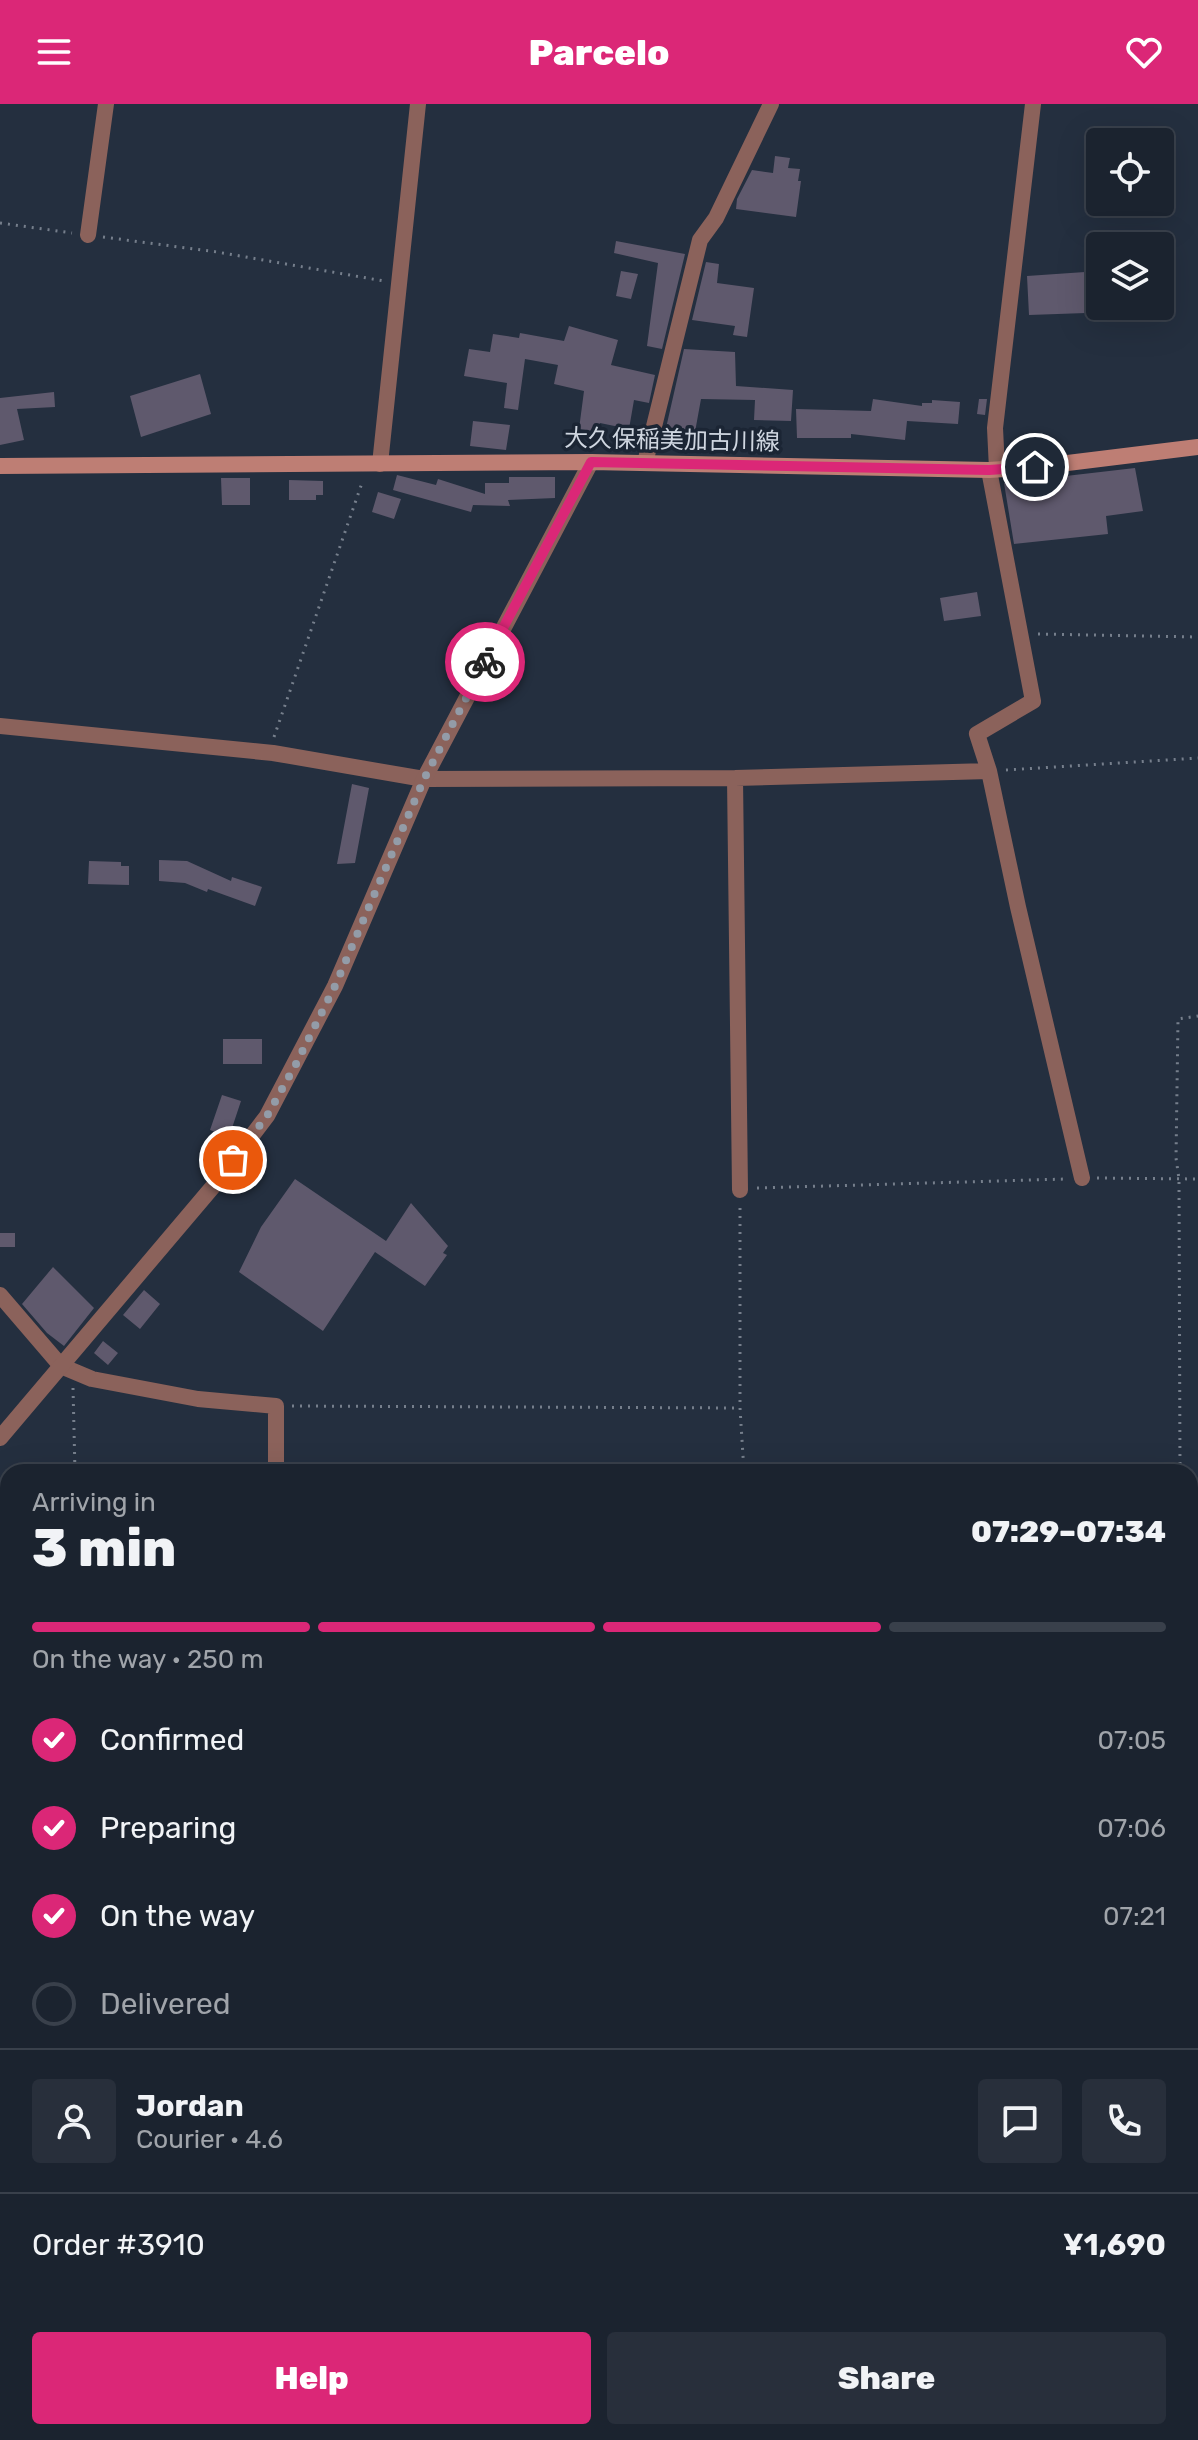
<!DOCTYPE html>
<meta charset="utf-8">
<style>
:root{--surface:#1b232f;--page:#282f3b;--text:#f1f3f6;--muted:#a0a4aa;--line:#39404b;--accent:#db2777}
body{margin:0;font-family:Rubik,"Noto Sans JP",sans-serif;background:var(--page);color:var(--text);height:100vh;display:flex;flex-direction:column;font-size:30px;white-space:nowrap}
*{box-sizing:border-box;margin:0}
p{font-size:26px;color:var(--muted)}
.icon{flex:none;width:44px;height:44px;fill:none;stroke:currentColor;stroke-width:2;stroke-linecap:round;stroke-linejoin:round}
.map{position:relative;flex:1;overflow:hidden}
.drawer{position:absolute;left:0px;top:1360px;width:1198px;height:976px;display:flex;flex-direction:column;background:var(--surface);border-radius:24px 24px 0 0;box-shadow:0 8px 32px #0002,0 0 0 2px var(--line)}
.drawer>*{flex:none}
.buttons{position:absolute;left:1086px;top:24px;display:grid;gap:16px}
.buttons a{display:grid;place-items:center;width:88px;height:88px;border-radius:8px;background:var(--surface);box-shadow:0 8px 32px #0002,0 0 0 2px var(--line);font-size:40px}
.pin{position:absolute;display:grid;place-items:center;width:68px;height:68px;color:#fff;margin:-34px;border:4px solid #fff;border-radius:50%;box-shadow:0 2px 8px #0007}
.courier{position:absolute;display:grid;place-items:center;width:80px;height:80px;margin:-40px;border:6px solid #db2777;border-radius:50%;background:#fff;color:#222;box-shadow:0 2px 10px #0007}
.overview em{font-style:normal;font-weight:800}
.overview div{display:flex;flex-direction:column-reverse}
.overview{display:flex;align-items:center;justify-content:space-between;height:136px;padding:0 32px}
h1{font-size:52px;font-weight:800;line-height:60px}
.bar{display:grid;grid-template-columns:repeat(4,1fr);gap:12px 8px;align-content:center;height:96px;padding:0 32px}
.bar i{height:10px;border-radius:6px;background:var(--line)}
.bar .active{background:var(--accent)}
.bar p{grid-column:span 4}
.line{display:flex;align-items:center;gap:20px;padding:0 32px;border-top:2px solid var(--line)}
.line div{flex:1}
.round{display:grid;place-items:center;flex:none;width:84px;height:84px;border-radius:8px;background:var(--page)}
ol{padding:0 32px;list-style:none}
li{display:flex;align-items:center;gap:24px;height:88px}
li p{margin-inline-start:auto}
li .icon{padding:8px;border-radius:50%;background:var(--accent);color:#fff;stroke-width:4}
li:last-child{color:var(--muted)}
li i{width:44px;height:44px;border:4px solid var(--line);border-radius:50%}
.cta{display:flex;gap:16px;margin-top:auto;padding:16px 32px}
.cta a{flex:1;height:92px;border-radius:8px;background:var(--accent);color:#fff;font-size:32px;font-weight:800;line-height:92px;text-align:center}
.cta a+a{background:var(--page);color:var(--text)}
header{display:flex;justify-content:space-between;align-items:center;height:104px;padding:0 32px;background:var(--accent);color:#fff;font-size:36px;font-weight:800}
.map>svg:first-child{display:block}
</style>
<header><svg class="icon" aria-label="menu" viewBox="0 0 24 24"><path d="M4 6h16M4 12h16M4 18h16"/></svg>Parcelo<svg class="icon" aria-label="heart" viewBox="0 0 24 24"><path d="M12 20l-8-8c-3-5 5-10 8-4 3-6 11-1 8 4z"/></svg></header>
<div class="map">
<svg width="1198" height="2336" viewBox="0 0 1198 2336">
<rect width="100%" height="100%" fill="#242f3f"/>
<g fill="none" stroke-linecap="round" stroke-linejoin="round">
<path stroke="#4681c5" stroke-width="5" d="M971,2328V2336"/>
</g>
<path fill="#5f596d" d="M775,52L790,54L788,64L800,65L798,77H801L796,113L736,105L737,95L752,66L773,69Z
M616,137L685,150L662,245L647,242L658,159L614,149Z
M706,158L719,160L717,179L754,184L747,233L733,231L735,222L692,216Z
M621,167L638,170L631,195L616,192Z
M1085,168H1100V212H1086V209L1029,211L1027,172Z
M569,222L618,236L611,261L655,271L649,299L634,296L629,325L600,319L599,328L579,325L584,287L554,280L558,261L525,255L518,306L504,304L507,279L464,272L469,245L490,248L493,230L519,234L520,229L564,237Z
M684,245L735,248L736,282L793,286L791,317L754,316L755,296L701,295L695,328L666,324Z
M200,270L211,310L141,333L130,292Z
M54,288L55,303L17,305L24,336L0,341V294Z
M873,295L922,302V299H932V296L960,298L958,320L907,317L905,336L851,330V334H797L796,305L871,307Z
M979,295H987L985,311L977,310Z
M473,317L510,321L506,346L470,342Z
M1135,364L1143,407L1106,412L1108,430L1014,440L1004,379Z
M397,371L436,381L438,375L485,390V379H509V373H555V394L508,396L510,402L473,401L471,408L393,386Z
M221,374H250V401H222Z
M289,376L323,377V391H316V396H289Z
M378,388L401,395L394,415L372,408Z
M977,488L981,512L944,517L940,494Z
M352,680L369,684L355,759L337,760Z
M159,756L187,757L231,777L232,773L262,783L255,802L208,785L207,788L185,779L159,777Z
M89,757L121,758V762H129V781L88,780Z
M223,935H262V960H223Z
M222,991L241,997L229,1033L210,1026Z
M295,1075L386,1137L411,1099L448,1142L443,1149L447,1151L425,1182L375,1148L323,1227L239,1168L261,1123Z
M0,1129H15V1143H0Z
M53,1163L94,1204L64,1242L47,1229L22,1200Z
M144,1186L160,1200L140,1225L123,1211Z
M103,1237L118,1249L108,1261L94,1249Z"/>
<g fill="none" stroke-linecap="round" stroke-linejoin="round">
<path stroke="#767f8c" stroke-width="3" stroke-dasharray="2 6" stroke-linecap="butt" d="M0,119L72,129
M103,133L217,148L384,177
M1038,530L1198,533
M274,633L363,376
M1006,666L1198,654
M1097,1074L1198,1075
M757,1084L1066,1075
M740,1104V1304L744,1368
M73,1284L75,1368
M292,1302L740,1304
M1180,1368L1179,1075L1176,1054L1178,915L1198,912
M1190,1522H1198
M0,1980L8,1974
M1190,2038L1193,2336
M601,2328L627,2336
M757,2328V2336
M959,2328V2336
M233,2336L234,2328
M507,2336L532,2328"/>
<path stroke="#8b625b" stroke-width="16" d="M88,131L106,0
M645,359L700,136L716,114L771,0
M380,360L418,0
M997,365L995,324L1033,0
M989,366L1033,597L977,630L989,667L1018,803L1082,1074
M0,622L273,649L424,675L735,674L989,667
M735,674L740,1086
M0,1191L61,1262L92,1275L198,1295L276,1302V1368
M0,1848L8,1852
M1190,1978H1198
M0,2228L8,2230
M358,2336L361,2328"/>
<path stroke="#8b625b" stroke-width="16" d="M0,1334L216,1079L267,1012L335,882L424,675L591,358"/>
<path stroke="#be7e74" stroke-width="16" d="M0,362L591,358L989,366L1035,363L1198,343"/>
</g>
<g fill="none" stroke-linecap="round" stroke-linejoin="round">
<path stroke="#939ca8" stroke-width="8" stroke-dasharray="0 14.4" d="M233,1056L267,1012L296,960L335,882L424,675L485,558"/>
<path stroke="#db2777" stroke-width="10" d="M485,558L591,358L989,366L1035,363"/>
</g>
<g text-anchor="middle" stroke-width="7" stroke-linejoin="round" paint-order="stroke">
<g font-size="24" fill="#cfd6e0" stroke="#1b2534">
<text transform="translate(672 336) rotate(1)" y="8">大久保稲美加古川線</text>
</g>
</g>
</svg>
<div class="buttons">
<a><svg class="icon" aria-label="locate" viewBox="0 0 24 24"><circle cx="12" cy="12" r="6"/><path d="M12 2v4M12 18v4M2 12h4M18 12h4"/></svg></a>
<a><svg class="icon" aria-label="layers" viewBox="0 0 24 24"><path d="M12 4l9 5-9 5-9-5zM3 14l9 5 9-5"/></svg></a>
</div>
<div class="pin" style="left:233px;top:1056px;background:#ea580c"><svg class="icon" aria-label="bag" viewBox="0 0 24 24"><path d="M5 8h14l-1 12H6zM9 8a3 3 0 0 1 6 0"/></svg></div>
<div class="pin" style="left:1035px;top:363px;background:#1f2937"><svg class="icon" aria-label="home" viewBox="0 0 24 24"><path d="M3 11l9-7 9 7M6 9v11h12V9"/></svg></div>
<div class="courier" style="left:485px;top:558px"><svg class="icon" aria-label="bike" viewBox="0 0 24 24"><circle cx="6" cy="16" r="4"/><circle cx="18" cy="16" r="4"/><path d="M6 16l4-8h5l3 8M10 8l3 8H6M13 5h3"/></svg></div>
<section class="drawer">
<div class="overview"><div><h1>3 min</h1><p>Arriving in</p></div><em>07:29–07:34</em></div>
<div class="bar"><i class="active"></i><i class="active"></i><i class="active"></i><i></i><p>On the way · 250 m</p></div>
<ol>
<li><svg class="icon" aria-label="check" viewBox="0 0 24 24"><path d="M5 12l5 5 9-10"/></svg>Confirmed<p>07:05</p></li>
<li><svg class="icon" aria-label="check" viewBox="0 0 24 24"><path d="M5 12l5 5 9-10"/></svg>Preparing<p>07:06</p></li>
<li><svg class="icon" aria-label="check" viewBox="0 0 24 24"><path d="M5 12l5 5 9-10"/></svg>On the way<p>07:21</p></li>
<li><i></i>Delivered</li>
</ol>
<div class="line" style="height:144px"><a class="round"><svg class="icon" aria-label="person" viewBox="0 0 24 24"><circle cx="12" cy="8" r="4"/><path d="M4 21q1-7 8-7t8 7"/></svg></a><div><b>Jordan</b><p>Courier · 4.6</p></div><a class="round"><svg class="icon" aria-label="chat" viewBox="0 0 24 24"><path d="M4 5h16v11H9l-5 4z"/></svg></a><a class="round"><svg class="icon" aria-label="phone" viewBox="0 0 24 24"><path d="M5 4h4l2 5-3 2q2 4 5 5l2-3 5 2v4C11 20 4 13 5 4z"/></svg></a></div>
<div class="line" style="height:104px"><div>Order #3910</div><b>¥1,690</b></div>
<div class="cta"><a>Help</a><a>Share</a></div>
</section>
</div>
